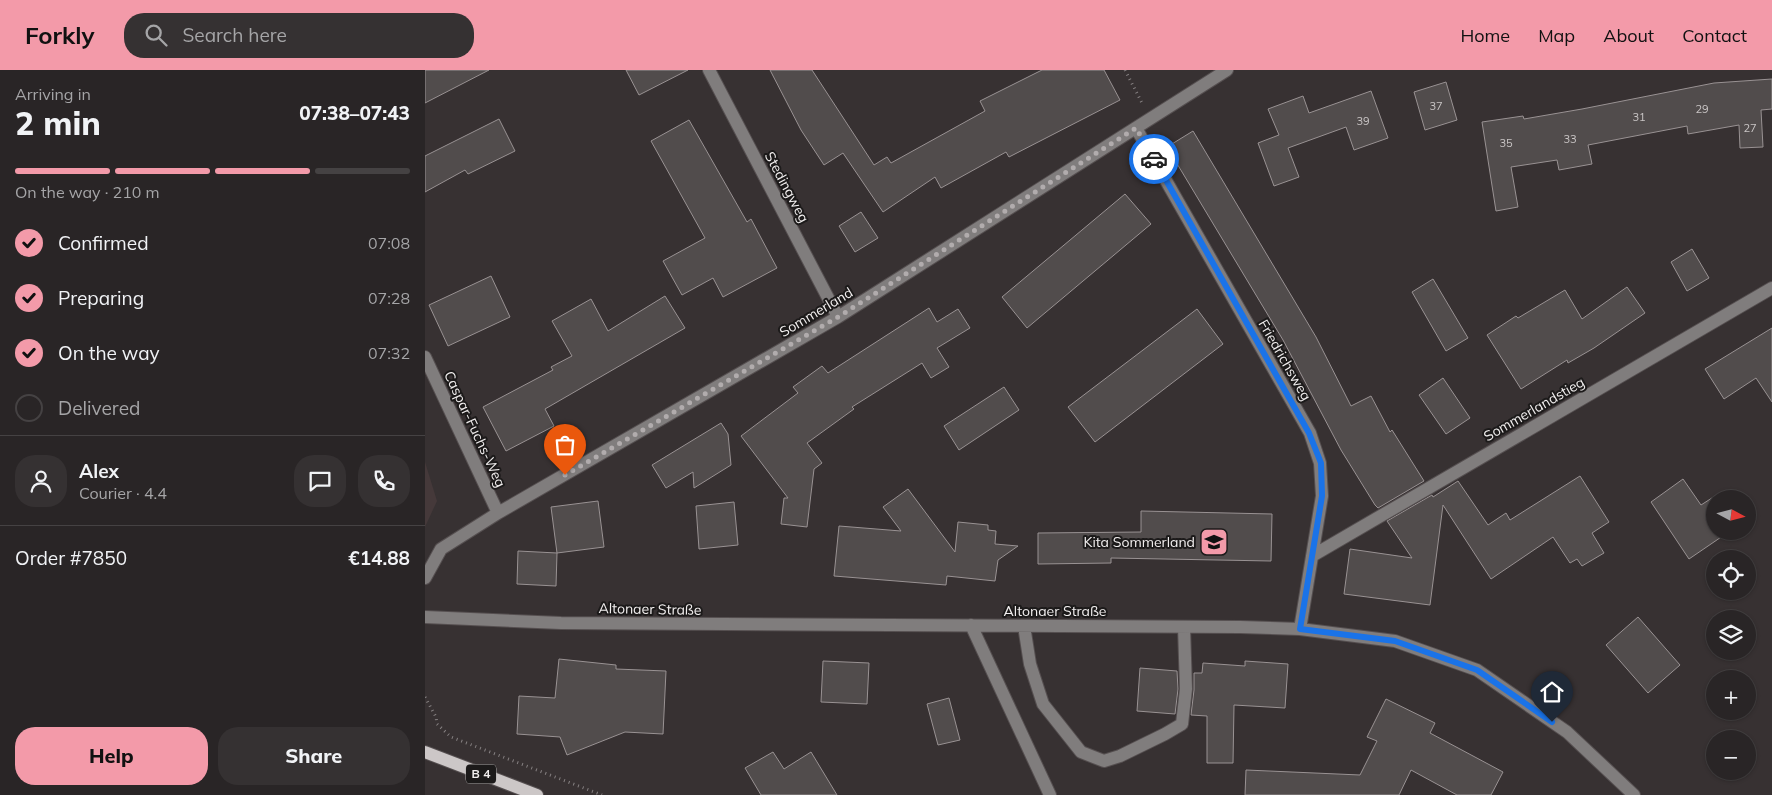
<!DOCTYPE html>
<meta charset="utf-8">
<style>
:root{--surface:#292526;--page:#353132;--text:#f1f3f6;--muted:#a5a5a7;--line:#454243;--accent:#f39aa9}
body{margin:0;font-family:Mulish,sans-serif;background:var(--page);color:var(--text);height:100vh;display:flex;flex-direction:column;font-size:19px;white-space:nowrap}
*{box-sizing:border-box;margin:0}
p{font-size:16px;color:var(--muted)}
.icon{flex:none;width:28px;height:28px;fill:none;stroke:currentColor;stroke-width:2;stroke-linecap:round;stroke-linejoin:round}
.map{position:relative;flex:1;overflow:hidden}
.side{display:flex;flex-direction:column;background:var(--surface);width:425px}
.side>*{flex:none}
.needle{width:32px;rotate:97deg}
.fabs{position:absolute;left:1281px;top:420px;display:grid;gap:10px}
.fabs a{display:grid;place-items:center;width:50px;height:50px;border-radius:50%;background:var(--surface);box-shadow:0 1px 4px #0004,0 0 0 1px var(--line);font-size:25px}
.pin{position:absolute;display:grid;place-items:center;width:42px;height:42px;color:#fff;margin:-51px -21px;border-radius:50% 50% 50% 0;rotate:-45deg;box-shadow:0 0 5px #0007}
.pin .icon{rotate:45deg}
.courier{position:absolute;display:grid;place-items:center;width:50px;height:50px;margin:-25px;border:4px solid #1a73e8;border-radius:50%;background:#fff;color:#222;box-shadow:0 1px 6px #0007}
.overview em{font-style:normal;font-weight:800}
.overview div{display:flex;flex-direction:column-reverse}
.overview{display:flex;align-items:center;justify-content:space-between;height:85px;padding:0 15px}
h1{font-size:32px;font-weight:800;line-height:38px}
.bar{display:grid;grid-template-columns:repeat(4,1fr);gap:8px 5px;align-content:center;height:60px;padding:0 15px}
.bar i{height:6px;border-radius:4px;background:var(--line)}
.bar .active{background:var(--accent)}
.bar p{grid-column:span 4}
.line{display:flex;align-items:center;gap:12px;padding:0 15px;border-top:1px solid var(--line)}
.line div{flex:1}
.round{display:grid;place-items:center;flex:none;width:52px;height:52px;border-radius:20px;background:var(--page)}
ol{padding:0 15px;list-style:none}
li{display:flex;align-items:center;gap:15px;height:55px}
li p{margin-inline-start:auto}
li .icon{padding:5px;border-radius:50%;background:var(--accent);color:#111;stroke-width:4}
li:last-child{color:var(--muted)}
li i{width:28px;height:28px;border:2px solid var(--line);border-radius:50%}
.cta{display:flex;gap:10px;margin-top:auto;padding:10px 15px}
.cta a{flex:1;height:58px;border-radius:20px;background:var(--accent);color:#111;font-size:20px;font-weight:800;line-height:58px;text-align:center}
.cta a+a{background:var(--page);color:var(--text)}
header{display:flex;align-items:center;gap:30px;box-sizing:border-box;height:70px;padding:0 25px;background:var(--accent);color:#111}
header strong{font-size:24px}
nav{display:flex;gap:28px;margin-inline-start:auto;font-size:18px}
.search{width:350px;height:45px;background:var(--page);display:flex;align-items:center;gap:12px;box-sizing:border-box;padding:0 18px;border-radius:20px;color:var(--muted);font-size:19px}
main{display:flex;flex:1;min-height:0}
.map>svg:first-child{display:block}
</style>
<header>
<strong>Forkly</strong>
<div class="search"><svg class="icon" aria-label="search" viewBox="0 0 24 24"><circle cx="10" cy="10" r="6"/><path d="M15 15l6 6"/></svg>Search here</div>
<nav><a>Home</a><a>Map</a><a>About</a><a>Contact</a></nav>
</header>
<main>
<section class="side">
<div class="overview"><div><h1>2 min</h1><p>Arriving in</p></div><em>07:38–07:43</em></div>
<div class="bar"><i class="active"></i><i class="active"></i><i class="active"></i><i></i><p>On the way · 210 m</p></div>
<ol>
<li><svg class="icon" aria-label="check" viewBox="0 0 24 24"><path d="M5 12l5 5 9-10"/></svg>Confirmed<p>07:08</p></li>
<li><svg class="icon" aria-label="check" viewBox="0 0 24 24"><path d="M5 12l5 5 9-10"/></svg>Preparing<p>07:28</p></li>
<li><svg class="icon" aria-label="check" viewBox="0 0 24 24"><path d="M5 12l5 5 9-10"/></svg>On the way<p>07:32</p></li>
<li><i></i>Delivered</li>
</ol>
<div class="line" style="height:90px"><a class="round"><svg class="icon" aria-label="person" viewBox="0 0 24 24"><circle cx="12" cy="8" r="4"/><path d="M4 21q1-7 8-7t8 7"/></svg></a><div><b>Alex</b><p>Courier · 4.4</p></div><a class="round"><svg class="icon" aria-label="chat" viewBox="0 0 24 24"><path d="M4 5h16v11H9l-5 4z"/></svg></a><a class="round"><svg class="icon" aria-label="phone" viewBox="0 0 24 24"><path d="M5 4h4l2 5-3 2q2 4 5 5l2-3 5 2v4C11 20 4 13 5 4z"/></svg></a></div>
<div class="line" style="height:65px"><div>Order #7850</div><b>€14.88</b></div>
<div class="cta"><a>Help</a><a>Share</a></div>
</section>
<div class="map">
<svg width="1347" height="725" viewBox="0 0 1347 725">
<rect width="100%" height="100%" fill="#373132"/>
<path fill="#45393a" d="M0,392L12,431L0,457Z"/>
<path fill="#514c4c" stroke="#999293" d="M0,0H64L0,33Z
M201,0H263L214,25Z
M345,0H387L449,95L462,87L466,93L560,41L555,31L617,0H679L695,30L584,87L581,82L516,118L510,107L458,142L418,83L399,95L376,60Z
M1347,9V39L1336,40L1338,77L1315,78L1314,55L1263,64L1262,56L1163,75L1167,94L1134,100L1132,90L1086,97L1093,137L1071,141L1057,52L1098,46L1099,49L1157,39L1289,13Z
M1021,12L1032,50L1000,60L989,22Z
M946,21L963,68L929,80L921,57L863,78L874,107L849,116L833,73L854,65L843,39L878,26L884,43Z
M74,49L90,81L43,104L40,100L0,122V86Z
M264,50L322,152L326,149L352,198L298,227L288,208L257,225L238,191L280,168L226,71Z
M768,61L891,267L926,336L946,326L965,362L967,360L999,411L953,438L950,435L916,380L858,270L742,77Z
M700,124L726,154L602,258L577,227Z
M436,142L453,168L430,182L414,156Z
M1267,179L1284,208L1262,221L1246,192Z
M66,206L85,247L23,276L4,235Z
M1008,209L1043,268L1021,281L987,222Z
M1202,217L1220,243L1169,278L1143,293L1142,290L1096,319L1062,265L1091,246L1093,248L1140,220L1157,249Z
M240,226L260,258L120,339L129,356L81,381L58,337L128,300L126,297L147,286L127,251L166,229L183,261Z
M504,238L512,252L533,239L545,258L512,278L524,297L506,308L497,293L427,337L429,339L382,373L397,393L389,399L382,457L356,454L359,428H363L316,366L373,323L368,317L397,296L403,303Z
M772,239L798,274L670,372L643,337Z
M1347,258V332L1331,308L1299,329L1280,299Z
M1018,308L1045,348L1021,364L994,325Z
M579,317L594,340L534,380L519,356Z
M296,353L303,364L306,395L269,418L268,402L241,418L227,395Z
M1155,406L1184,452L1167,463L1179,483L1157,496L1152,489L1145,493L1128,467L1066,509L1018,435L1005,535L919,524L925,479L987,488L962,451L1007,425L1008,427L1033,411L1063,455L1081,443L1085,450Z
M1258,409L1276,435L1290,426L1292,429H1290V461H1305L1264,489L1226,432Z
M483,419L530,482L533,452L563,455V460L571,461L570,474L593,476L573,490L570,511L522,506L521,515L409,506L414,456L476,461L458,437Z
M173,431L179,477L132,483L126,437Z
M309,432L313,475L274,479L271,436Z
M716,441L847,444L846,491L686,488V493L613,494V463L716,462Z
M93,481L132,483L131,516L92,514Z
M1213,547L1255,595L1223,623L1181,575Z
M134,589L191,595V599L241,601L238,664L200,662L142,685L135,667L92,664L94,626L130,628Z
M398,591L444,593L442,634L396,632Z
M820,591L863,594L860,638L809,635L808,693H782V646L766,645L769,620V603H777L778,593L820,596Z
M715,598L752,601L753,619L750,644L712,641Z
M524,628L535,670L513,675L502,634Z
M961,629L1010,653L1005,663L1078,702L1066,725H1032L986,700L974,725H820L821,700L935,705L952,671L942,667Z
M348,682L359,699L386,682L412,725H336L320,698Z"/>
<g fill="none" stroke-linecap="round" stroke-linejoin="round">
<defs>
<path id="minor" d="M284,0L413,247
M711,58L885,363L895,393L897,426L875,559
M0,287L73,443
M887,486L1347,218
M0,508L16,479L73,443L413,247L802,0
M0,547L136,553L815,557L875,559L970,571L1052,600L1142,662L1209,725
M546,555L625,725
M599,556L605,594L618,634L656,682L679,691L695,686L740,664L757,654L761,619L759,557"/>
<path id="major" d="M0,682L112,725"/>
</defs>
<use href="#minor" stroke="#554f50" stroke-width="14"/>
<use href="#major" stroke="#554f50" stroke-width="14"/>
<path stroke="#868182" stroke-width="3" stroke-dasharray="1 4" stroke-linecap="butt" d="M700,0L717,33
M0,627L11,647L12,654L26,667L177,725"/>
<use href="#minor" stroke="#807d7d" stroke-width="12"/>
<use href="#major" stroke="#ccc7c7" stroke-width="12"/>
</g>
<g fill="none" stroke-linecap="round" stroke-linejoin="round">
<path stroke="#b1acad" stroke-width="5" stroke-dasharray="0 9" d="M140,405L413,247L711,58L729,89"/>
<path stroke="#1a73e8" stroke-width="6" d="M729,89L884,363L896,393L897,426L875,559L970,571L1052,600L1127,652"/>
</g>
<defs>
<symbol id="school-square" viewBox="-11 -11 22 22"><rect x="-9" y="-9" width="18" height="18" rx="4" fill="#f39aa9" stroke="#1c1a1a"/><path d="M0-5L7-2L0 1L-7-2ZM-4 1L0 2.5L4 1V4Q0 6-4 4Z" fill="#111"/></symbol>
</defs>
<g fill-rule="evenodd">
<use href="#school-square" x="773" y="456" width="32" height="32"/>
</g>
<g text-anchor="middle" stroke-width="4" stroke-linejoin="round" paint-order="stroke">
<g font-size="11" fill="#cac6c6">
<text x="1011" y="40">37</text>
<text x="1277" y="43">29</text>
<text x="1214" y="51">31</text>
<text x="938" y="55">39</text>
<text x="1325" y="62">27</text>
<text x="1145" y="73">33</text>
<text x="1081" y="77">35</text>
</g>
<rect fill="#1c1a1a" stroke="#b2afaf" stroke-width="1" x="41" y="694.5" width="30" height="19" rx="4"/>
<g font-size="12" font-weight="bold" fill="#f2efef">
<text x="56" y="708">B 4</text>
</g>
<g font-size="14" fill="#f2efef" stroke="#1c1a1a">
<text transform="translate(362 117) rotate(62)" y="5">Stedingweg</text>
<text transform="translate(391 242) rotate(-31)" y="5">Sommerland</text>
<text transform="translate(860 290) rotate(60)" y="5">Friedrichsweg</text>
<text transform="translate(1109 339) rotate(-30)" y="5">Sommerlandstieg</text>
<text transform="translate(50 359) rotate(65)" y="5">Caspar-Fuchs-Weg</text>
<text transform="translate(225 539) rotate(1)" y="5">Altonaer Straße</text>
<text x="630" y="546">Altonaer Straße</text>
</g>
<g font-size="14" fill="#f2efef" stroke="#1c1a1a" text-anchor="end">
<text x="770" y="477">Kita Sommerland</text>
</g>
</g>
</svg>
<div class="fabs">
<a><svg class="needle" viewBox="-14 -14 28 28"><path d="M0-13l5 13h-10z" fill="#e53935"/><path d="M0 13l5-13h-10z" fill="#a5a5a7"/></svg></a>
<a><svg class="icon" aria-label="locate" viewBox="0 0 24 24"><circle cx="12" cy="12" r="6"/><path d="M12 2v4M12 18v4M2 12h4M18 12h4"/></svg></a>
<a><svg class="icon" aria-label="layers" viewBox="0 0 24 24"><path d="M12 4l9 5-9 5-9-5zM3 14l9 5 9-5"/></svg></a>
<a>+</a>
<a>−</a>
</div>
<div class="pin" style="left:140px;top:405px;background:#ea580c"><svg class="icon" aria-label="bag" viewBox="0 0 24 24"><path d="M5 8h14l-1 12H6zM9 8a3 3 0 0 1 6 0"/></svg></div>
<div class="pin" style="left:1127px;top:652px;background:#1f2937"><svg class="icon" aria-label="home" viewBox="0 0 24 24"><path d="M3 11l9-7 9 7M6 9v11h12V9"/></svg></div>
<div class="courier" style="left:729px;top:89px"><svg class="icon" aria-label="car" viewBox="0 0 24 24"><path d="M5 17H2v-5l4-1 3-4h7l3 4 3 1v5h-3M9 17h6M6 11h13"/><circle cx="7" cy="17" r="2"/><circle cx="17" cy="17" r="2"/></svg></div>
</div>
</main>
